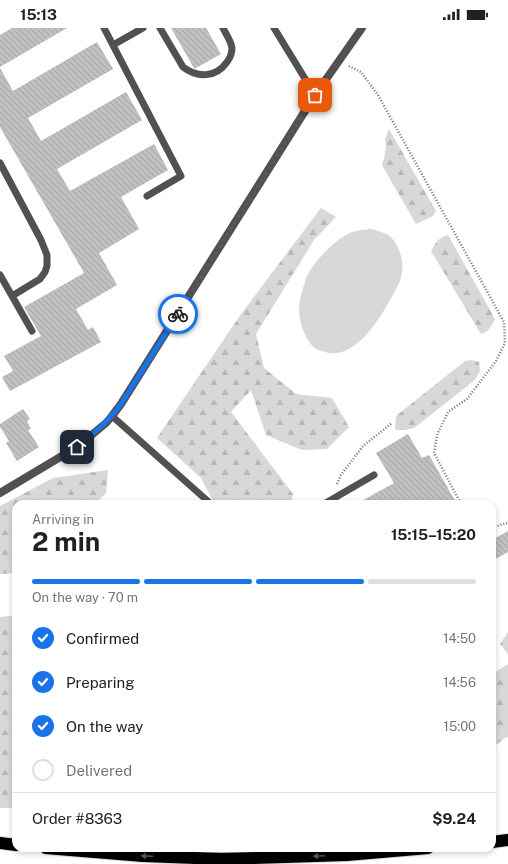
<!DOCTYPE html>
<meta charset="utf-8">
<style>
:root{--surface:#fff;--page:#f2f2f2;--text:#202124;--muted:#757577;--line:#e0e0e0;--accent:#1a73e8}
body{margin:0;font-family:"Public Sans",sans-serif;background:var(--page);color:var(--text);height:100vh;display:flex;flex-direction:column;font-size:15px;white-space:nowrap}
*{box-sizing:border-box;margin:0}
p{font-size:13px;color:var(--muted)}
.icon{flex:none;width:22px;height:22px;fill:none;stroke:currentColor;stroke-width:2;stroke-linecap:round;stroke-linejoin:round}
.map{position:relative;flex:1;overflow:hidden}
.side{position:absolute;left:12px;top:472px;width:484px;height:352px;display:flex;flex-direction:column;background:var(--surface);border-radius:12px;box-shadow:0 2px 6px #0003}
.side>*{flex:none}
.pin{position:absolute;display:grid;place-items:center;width:34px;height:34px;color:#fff;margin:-17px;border-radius:8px;box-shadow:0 2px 6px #0006}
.courier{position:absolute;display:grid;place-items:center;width:40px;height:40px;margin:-20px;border:3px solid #1a73e8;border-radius:50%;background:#fff;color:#222;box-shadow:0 1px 5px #0007}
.summary em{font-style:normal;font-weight:700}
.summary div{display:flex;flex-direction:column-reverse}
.summary{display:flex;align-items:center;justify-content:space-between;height:68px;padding:0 20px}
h1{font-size:26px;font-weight:700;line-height:30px}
.bar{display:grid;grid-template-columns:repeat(4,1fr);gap:6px 4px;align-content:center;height:48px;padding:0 20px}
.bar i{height:5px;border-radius:3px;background:var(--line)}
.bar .on{background:var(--accent)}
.bar p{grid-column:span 4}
.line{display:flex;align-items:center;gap:10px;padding:0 20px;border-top:1px solid var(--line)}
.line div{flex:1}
ol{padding:0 20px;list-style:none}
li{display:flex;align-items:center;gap:12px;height:44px}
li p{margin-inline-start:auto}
li .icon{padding:4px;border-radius:50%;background:var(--accent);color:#fff;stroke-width:4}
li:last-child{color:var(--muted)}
li i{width:22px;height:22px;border:2px solid var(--line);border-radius:50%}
.status{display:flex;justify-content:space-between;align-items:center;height:28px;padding:0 20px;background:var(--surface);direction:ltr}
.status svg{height:11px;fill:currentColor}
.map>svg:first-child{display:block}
</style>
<div class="status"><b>15:13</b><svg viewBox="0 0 49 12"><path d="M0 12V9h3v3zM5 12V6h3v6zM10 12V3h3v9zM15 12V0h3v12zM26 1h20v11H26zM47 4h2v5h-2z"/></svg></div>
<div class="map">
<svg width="508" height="836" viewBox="0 0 508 836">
<defs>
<pattern id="forest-firs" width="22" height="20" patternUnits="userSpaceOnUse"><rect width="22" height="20" fill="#d8d8d8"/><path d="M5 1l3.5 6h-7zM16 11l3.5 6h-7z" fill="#b8b8b8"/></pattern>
<pattern id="building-back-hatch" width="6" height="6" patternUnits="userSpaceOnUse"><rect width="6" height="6" fill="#c0c0c0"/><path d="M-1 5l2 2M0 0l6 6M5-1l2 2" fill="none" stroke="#a3a3a3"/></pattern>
</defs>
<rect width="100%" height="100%" fill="#fff"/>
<path fill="#d8d8d8" d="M372,201C377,203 382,204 387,206C392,209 396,215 398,220C409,244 398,258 386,279C374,299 352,332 325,324C318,322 314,321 310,315C306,310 304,304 302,299C297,283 299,273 304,257C305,253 306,249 308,246C315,233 333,214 346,207C354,202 363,202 372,201Z"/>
<path fill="url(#forest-firs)" d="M389,101L436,183L433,188L416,196L382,137L385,126L386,118L385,111Z
M321,180L336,189L314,212L256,306L264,340L296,366L332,370L349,399L327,421L302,422L266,407L251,362L231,384L293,466L291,476H217L213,473L201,450L157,410L241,286Z
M448,207L495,291C491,298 489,304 481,306L431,223C435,215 438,210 448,207Z
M471,332L479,334L480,343L475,352L414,400L405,402H395L396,388L465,333Z
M108,442L106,465L95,476H16V545L0,546V478L53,450Z
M16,587V780H0V589Z
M508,604V626L500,616Z
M508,636V709L505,710L492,720V646Z"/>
<path fill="url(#building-back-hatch)" d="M12,0H67L0,39V7Z
M171,0H206L221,26L196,40H194Z
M97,14L113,41L28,90L41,113L126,64L142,92L57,141L70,163L154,116L168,142L121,169L139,201L99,225L117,257L76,281L88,302L93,299L101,314L10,363L2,349L13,343L4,328L41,308L24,279L84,245L0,99V40L13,63Z
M23,381L30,391L27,393L31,401L28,402L39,419L17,433L6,415L9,413L0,399V396Z
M408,406L422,430L429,427L457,476H356L394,455L376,425Z
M508,503V524L492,533V512Z"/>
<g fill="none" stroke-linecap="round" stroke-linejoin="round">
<defs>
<path id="motorway" d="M492,814L508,812
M0,815L16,817
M46,820L143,828L221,831L347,827L428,820"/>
</defs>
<use href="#motorway" stroke="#dbdbdb" stroke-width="14"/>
<path stroke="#737373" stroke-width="2.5" stroke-dasharray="1 2" stroke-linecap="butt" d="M349,38L361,44L378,67L504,294L505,315L496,333L467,371L448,384L437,407L434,425L461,476
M337,456L341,447L363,418L392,395
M492,500L503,496L508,495"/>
<path stroke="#515151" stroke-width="7" d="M104,0L181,148L147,168
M160,0L183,39C197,50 216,50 227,34C230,30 232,25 232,20C231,13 226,6 223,0
M274,0L315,67
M113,17L143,0
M0,135L41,212L47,227V238L45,244L40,251L12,268
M0,247L32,303
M112,388L211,476
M324,476L374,447"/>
<path stroke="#515151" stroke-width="8" d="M0,465L77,419L106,395L112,388L121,376L315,67L362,0"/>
<use href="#motorway" stroke="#000" stroke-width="12"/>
</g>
<defs><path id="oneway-solid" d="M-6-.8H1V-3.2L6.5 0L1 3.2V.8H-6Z"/></defs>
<g fill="#595959">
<use href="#oneway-solid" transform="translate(147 828) rotate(-177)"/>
<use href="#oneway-solid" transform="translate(319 828) rotate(178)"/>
</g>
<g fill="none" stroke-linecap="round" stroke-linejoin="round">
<path stroke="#595959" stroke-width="4" stroke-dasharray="0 7.2" d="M178,286L315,67"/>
<path stroke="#1a73e8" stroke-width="5" d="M77,419C94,405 108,394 121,376L178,286"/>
</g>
</svg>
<div class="pin" style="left:315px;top:67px;background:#ea580c"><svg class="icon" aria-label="bag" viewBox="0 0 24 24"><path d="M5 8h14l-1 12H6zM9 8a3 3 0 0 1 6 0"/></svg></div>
<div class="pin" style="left:77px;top:419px;background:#1f2937"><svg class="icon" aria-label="home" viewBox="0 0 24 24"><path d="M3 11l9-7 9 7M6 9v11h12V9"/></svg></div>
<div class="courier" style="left:178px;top:286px"><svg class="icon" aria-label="bike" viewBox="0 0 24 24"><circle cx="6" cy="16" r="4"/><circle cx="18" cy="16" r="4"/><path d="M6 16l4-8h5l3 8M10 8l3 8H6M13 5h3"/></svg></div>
<section class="side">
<div class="summary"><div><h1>2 min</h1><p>Arriving in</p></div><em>15:15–15:20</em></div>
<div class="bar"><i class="on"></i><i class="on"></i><i class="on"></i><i></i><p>On the way · 70 m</p></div>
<ol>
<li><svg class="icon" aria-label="check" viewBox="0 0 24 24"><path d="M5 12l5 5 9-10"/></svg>Confirmed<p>14:50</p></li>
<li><svg class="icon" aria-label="check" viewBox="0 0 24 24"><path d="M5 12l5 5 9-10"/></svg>Preparing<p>14:56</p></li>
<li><svg class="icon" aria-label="check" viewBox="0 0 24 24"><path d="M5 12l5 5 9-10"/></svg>On the way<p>15:00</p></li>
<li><i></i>Delivered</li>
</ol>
<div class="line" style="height:52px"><div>Order #8363</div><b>$9.24</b></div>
</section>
</div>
